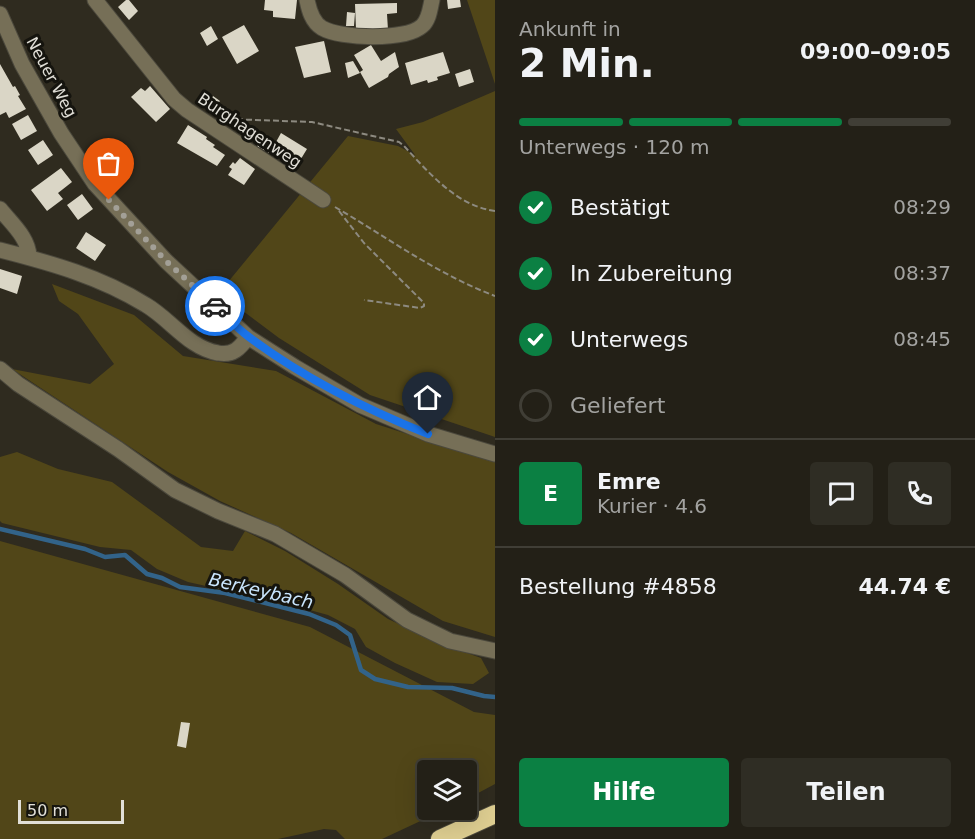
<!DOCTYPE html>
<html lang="de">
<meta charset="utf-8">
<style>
:root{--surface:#232017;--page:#2f2d24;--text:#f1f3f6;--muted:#a3a3a1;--line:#403e36;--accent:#0b8043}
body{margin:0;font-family:"DejaVu Sans",sans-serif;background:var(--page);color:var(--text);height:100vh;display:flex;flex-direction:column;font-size:22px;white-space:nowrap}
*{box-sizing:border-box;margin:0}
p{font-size:20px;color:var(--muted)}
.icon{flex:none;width:33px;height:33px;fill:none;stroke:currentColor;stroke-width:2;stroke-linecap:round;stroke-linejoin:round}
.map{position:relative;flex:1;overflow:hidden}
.side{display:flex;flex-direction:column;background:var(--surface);width:480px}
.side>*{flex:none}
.tools{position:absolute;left:417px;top:760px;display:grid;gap:12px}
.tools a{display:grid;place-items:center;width:60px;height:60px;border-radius:6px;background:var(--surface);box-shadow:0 6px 24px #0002,0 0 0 2px var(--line);font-size:30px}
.scale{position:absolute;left:18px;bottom:15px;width:106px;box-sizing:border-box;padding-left:6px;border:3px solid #e1dfd7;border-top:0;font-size:16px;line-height:21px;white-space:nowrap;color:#e1dfd7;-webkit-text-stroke:4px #15140e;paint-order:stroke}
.pin{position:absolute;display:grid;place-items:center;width:51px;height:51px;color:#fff;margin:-62px -26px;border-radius:50% 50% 50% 0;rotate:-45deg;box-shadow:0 0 6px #0007}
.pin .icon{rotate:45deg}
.courier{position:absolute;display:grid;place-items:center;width:60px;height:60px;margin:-30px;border:4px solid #1a73e8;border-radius:50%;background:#fff;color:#222;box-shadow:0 2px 8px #0007}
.headline em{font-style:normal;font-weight:800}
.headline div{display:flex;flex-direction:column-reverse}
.headline{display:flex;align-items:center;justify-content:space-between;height:102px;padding:0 24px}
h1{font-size:39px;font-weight:800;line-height:45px}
.bar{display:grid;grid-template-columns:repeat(4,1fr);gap:9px 6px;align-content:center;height:72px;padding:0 24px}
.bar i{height:8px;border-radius:4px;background:var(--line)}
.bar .selected{background:var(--accent)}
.bar p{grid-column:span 4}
.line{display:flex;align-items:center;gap:15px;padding:0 24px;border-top:2px solid var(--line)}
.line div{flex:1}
.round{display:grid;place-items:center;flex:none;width:63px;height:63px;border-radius:6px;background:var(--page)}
ol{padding:0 24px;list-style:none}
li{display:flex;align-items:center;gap:18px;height:66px}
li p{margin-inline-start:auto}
li .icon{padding:6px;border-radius:50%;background:var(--accent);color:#fff;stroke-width:4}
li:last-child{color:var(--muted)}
li i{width:33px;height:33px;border:3px solid var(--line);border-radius:50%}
.button{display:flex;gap:12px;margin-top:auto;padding:12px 24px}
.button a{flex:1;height:69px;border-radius:6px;background:var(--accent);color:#fff;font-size:24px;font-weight:800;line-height:69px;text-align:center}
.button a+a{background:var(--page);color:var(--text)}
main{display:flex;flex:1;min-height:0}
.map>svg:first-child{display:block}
</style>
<main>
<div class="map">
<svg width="495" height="839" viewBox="0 0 495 839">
<rect width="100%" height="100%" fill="#2f2b1f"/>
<path fill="#514618" d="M467,0H495V84Z
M495,91V437L370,395L279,338L219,293L348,136L398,146L415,155L396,129L423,122Z
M52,284L134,315L183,356L276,371L376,424L495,462V637L443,621L291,533L220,501L168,472L12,369L90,384L114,364L78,314L59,301Z
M17,452L58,469L112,482L201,547L233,551L245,531L285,551L338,584L388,619L442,644L481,658L489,673L473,684L437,682L395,663L366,647L355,629L328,615L284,603L188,582L157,569L131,550L100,547L2,523L0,521V457Z
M0,541L310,627L474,712L495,715V784L467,799L466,771H428V810H444L382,839H345L336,830L324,829L278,839H0Z"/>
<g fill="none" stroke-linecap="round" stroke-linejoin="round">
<path stroke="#326389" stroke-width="4.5" d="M0,529L85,549L105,557L125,555L147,574L162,578L180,587L225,593L309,614L336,625L350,635L361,670L375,679L408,687L452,688L484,696L495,697"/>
</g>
<path fill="#dad6c6" d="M126,0H129L138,11L129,20L118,7Z
M265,0H297L295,19L273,17V11L264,10Z
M447,0H460L461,7L448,9Z
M397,3V13L387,14L388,30H356L355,4Z
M347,12L355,13L354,26H346Z
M244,25L259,51L237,64L222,37Z
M211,26L218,39L207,46L200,33Z
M324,41L331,72L304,78L295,47Z
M371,45L381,61L395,52L399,67L389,74L388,77L369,88L360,72L363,70L354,55Z
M443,52L450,73L437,77L438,80L428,83L427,80L411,85L405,63Z
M353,61L360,73L348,78L345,63Z
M0,64L13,87L15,86L20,95L18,96L26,109L9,118L6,112L0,115Z
M470,69L474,82L459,87L455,74Z
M150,86L170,109L156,122L131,97L141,88L145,91Z
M213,96L220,101L211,111L205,106Z
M28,115L37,131L21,140L12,124Z
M188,125L207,137L206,139L215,145L213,147L225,155L217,166L177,143Z
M281,133L307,149L296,167L270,151L269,153L257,146L264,134L276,142Z
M43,140L53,155L38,165L28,150Z
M240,158L255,169L244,185L228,175L232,169L229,167L233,162L235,164Z
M61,168L72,182L58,193L63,199L47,211L31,190Z
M82,194L93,209L78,220L67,205Z
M86,232L106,245L95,261L76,248Z
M0,269L22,276L17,294L0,288Z
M181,722L190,723L186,748L177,746Z"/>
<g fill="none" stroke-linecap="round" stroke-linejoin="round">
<defs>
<path id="minor" d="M95,0L174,99L187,110L323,200
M307,0C309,10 312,22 322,28C341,39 405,41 422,26C429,20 430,9 432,0
M0,14L22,64L61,133L95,184L166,261L248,337L295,367L360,405L428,434L495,454
M0,209C11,223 29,238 29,257
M0,250C51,263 101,277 146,305C170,319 189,348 218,353C233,356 240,348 248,337
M0,369L18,384L118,449L175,490L218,511L275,534L345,575L407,620L450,641L495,651"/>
<path id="highway" d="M440,839L495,814"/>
</defs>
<use href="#minor" stroke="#4b483c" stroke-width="17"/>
<use href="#highway" stroke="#4b483c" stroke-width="20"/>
<path stroke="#8d8a80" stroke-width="2" stroke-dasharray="6 3" stroke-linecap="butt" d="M228,119L312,122L399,142L404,146C429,173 457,206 495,211
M335,207C388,238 437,274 495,296
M339,211L364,243L424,303V306L420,308L364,300"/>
<use href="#minor" stroke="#766f57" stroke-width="15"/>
<use href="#highway" stroke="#dece91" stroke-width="18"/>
</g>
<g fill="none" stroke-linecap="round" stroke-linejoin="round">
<path stroke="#a3a097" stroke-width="6" stroke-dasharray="0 10.8" d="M109,200L166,261L215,306"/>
<path stroke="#1a73e8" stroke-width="8" d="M215,306C226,316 237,328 249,337C304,378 365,409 428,434"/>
</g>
<g text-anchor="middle" stroke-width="6" stroke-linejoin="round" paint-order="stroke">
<g font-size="16" fill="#e1dfd7" stroke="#15140e">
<text transform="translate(52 77) rotate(62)" y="6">Neuer Weg</text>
<text transform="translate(250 130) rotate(34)" y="6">Burghagenweg</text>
</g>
<g font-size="18" font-style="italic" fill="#cae6fe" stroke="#15140e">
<text transform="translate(261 591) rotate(13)" y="6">Berkeybach</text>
</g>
</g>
</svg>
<div class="tools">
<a><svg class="icon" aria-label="layers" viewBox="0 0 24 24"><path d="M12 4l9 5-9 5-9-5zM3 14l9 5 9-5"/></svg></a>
</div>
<div class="scale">50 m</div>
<div class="pin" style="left:109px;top:200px;background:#ea580c"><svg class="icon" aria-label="bag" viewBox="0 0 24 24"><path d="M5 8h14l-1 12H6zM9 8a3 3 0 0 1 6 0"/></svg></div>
<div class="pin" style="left:428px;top:434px;background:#1f2937"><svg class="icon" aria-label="home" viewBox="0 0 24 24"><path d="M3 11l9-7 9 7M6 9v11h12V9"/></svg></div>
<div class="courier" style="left:215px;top:306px"><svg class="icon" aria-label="car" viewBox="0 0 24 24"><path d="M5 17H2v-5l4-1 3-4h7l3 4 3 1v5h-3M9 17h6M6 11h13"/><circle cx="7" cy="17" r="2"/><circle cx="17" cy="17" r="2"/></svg></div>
</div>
<section class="side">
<div class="headline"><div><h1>2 Min.</h1><p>Ankunft in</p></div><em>09:00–09:05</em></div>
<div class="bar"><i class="selected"></i><i class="selected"></i><i class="selected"></i><i></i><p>Unterwegs · 120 m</p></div>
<ol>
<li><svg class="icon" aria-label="check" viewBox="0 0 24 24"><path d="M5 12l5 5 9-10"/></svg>Bestätigt<p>08:29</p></li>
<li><svg class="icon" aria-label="check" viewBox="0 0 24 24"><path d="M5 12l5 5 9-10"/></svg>In Zubereitung<p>08:37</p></li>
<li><svg class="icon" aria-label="check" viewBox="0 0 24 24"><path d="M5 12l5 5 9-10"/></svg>Unterwegs<p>08:45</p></li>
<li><i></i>Geliefert</li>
</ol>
<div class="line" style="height:108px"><b class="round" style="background:var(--accent);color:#fff">E</b><div><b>Emre</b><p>Kurier · 4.6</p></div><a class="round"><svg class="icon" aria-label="chat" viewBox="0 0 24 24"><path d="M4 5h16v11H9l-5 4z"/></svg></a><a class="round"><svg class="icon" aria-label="phone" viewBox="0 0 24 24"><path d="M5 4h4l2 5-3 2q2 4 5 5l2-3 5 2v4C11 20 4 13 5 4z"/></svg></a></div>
<div class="line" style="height:78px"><div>Bestellung #4858</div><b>44.74 €</b></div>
<div class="button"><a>Hilfe</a><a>Teilen</a></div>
</section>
</main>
